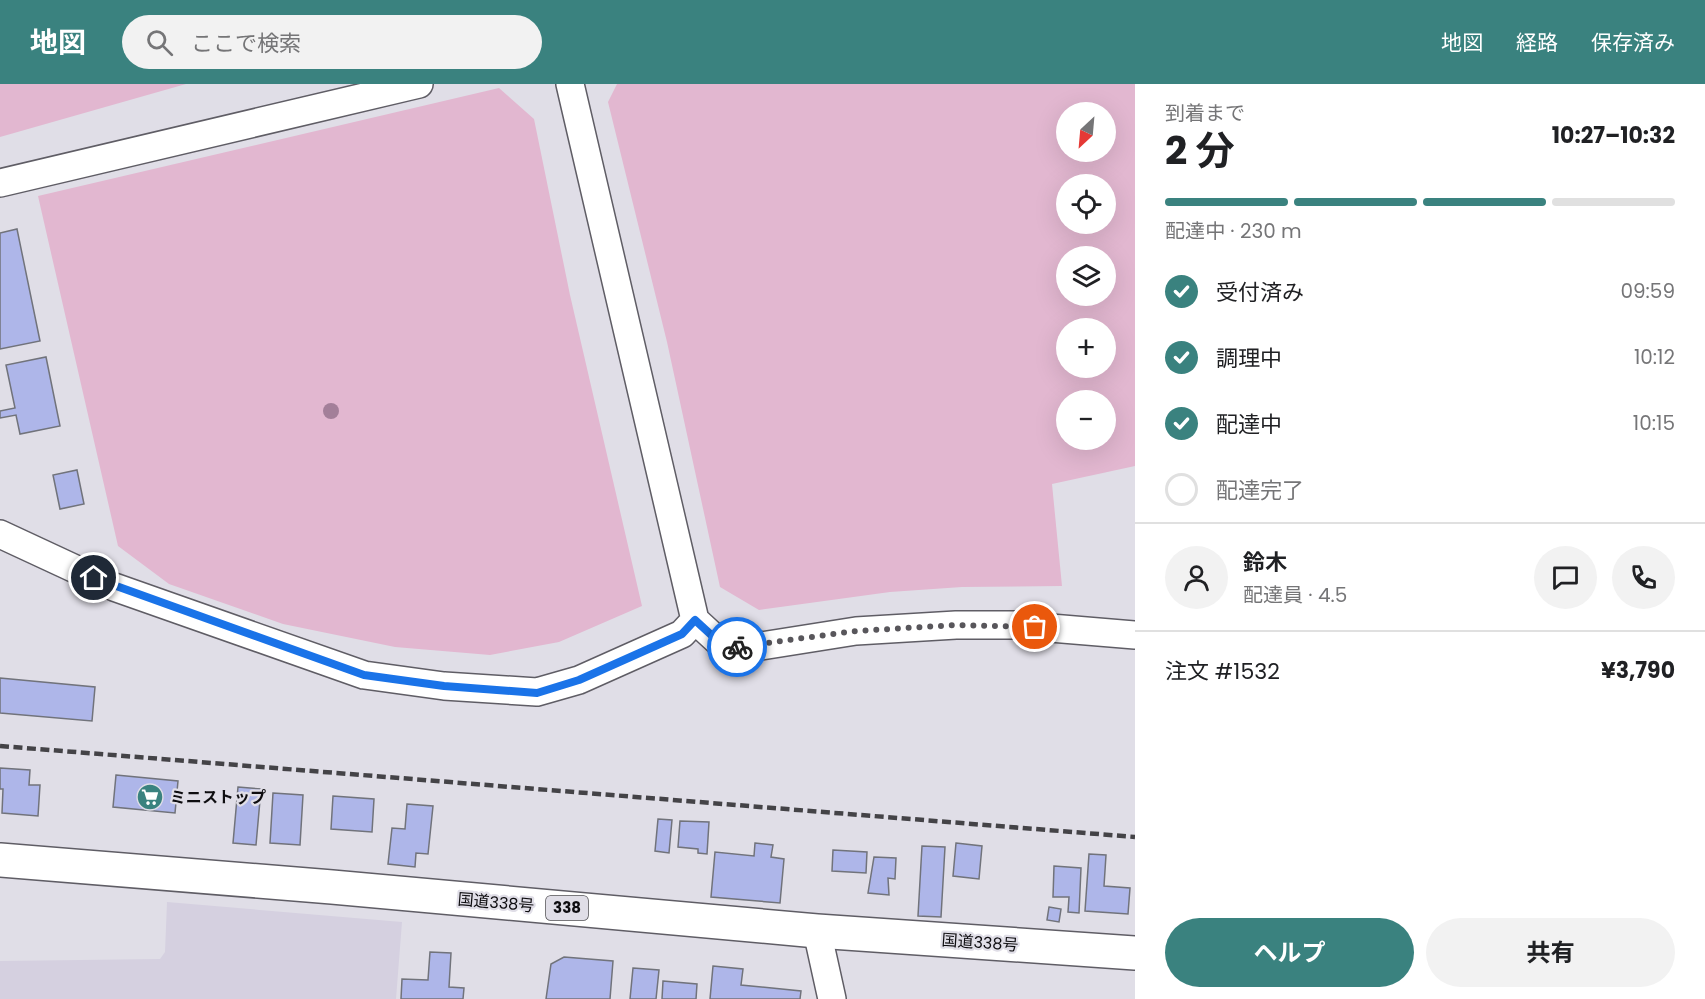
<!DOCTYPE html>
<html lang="ja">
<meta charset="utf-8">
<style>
:root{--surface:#fff;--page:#f2f2f2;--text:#202124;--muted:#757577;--line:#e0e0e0;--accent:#3a827f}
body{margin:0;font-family:Poppins,"Noto Sans JP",sans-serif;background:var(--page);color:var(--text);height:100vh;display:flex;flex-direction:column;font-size:22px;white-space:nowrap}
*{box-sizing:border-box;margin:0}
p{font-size:20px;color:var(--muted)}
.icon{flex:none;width:33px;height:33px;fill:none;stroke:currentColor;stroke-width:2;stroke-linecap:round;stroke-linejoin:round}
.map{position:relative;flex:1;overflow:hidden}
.side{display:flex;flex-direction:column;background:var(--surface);width:570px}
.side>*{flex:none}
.needle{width:39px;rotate:206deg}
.buttons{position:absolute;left:1056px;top:18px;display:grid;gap:12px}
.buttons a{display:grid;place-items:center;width:60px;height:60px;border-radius:50%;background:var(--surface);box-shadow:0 6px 24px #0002;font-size:30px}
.pin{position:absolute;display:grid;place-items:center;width:51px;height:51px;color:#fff;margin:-26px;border:3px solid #fff;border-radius:50%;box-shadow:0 2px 6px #0007}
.courier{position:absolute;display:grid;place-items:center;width:60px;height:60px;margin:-30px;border:4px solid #1a73e8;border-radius:50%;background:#fff;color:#222;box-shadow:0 2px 8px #0007}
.summary em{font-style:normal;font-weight:700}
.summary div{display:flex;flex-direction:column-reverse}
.summary{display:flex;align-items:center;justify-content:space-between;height:102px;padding:0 30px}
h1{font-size:39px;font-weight:700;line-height:45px}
.bar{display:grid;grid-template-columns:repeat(4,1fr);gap:9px 6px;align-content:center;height:72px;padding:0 30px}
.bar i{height:8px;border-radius:4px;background:var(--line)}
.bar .current{background:var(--accent)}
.bar p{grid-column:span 4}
.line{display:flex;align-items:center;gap:15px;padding:0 30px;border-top:2px solid var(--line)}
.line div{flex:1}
.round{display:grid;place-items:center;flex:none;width:63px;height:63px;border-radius:32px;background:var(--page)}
ol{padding:0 30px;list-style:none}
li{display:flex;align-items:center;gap:18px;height:66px}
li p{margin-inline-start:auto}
li .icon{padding:6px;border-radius:50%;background:var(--accent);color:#fff;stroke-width:4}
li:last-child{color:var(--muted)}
li i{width:33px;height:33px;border:3px solid var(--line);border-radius:50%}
.button{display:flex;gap:12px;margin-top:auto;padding:12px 30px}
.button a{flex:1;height:69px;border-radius:36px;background:var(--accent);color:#fff;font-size:24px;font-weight:700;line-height:69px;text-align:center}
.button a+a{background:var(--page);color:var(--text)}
header{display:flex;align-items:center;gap:36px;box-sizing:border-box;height:84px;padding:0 30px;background:var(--accent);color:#fff}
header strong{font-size:28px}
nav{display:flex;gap:33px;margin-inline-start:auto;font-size:21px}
.search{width:420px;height:54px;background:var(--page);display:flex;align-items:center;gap:15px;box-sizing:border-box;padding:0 21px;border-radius:33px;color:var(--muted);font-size:22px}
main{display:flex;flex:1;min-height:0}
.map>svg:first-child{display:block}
</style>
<header>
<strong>地図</strong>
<div class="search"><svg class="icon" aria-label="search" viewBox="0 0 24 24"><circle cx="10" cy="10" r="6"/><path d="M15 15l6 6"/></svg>ここで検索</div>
<nav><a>地図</a><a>経路</a><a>保存済み</a></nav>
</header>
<main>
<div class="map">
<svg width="1135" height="915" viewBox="0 0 1135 915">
<rect width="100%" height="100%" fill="#e0dee7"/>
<path fill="#d5d0e0" d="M167,818L402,838L396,915H0V877L160,875L165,868Z"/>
<path fill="#e2b7d0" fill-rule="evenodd" d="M0,0H186L0,53Z
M617,0H1135V382L1052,400L1062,502L962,503L890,508L759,526L720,503L667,258L608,18ZM1106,28V68H1066V28ZM1106,100V140H1066V100ZM1066,172H1106V212H1066ZM1106,244V284H1066V244ZM1106,316V356H1066V316Z
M499,4L534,35L570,211L642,522L559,558L490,571L395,563L283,540L169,500L118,462L38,112Z"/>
<path fill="#aeb6e9" stroke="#71737b" stroke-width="1.5" d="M17,145L40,257L0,265V149Z
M46,273L60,342L20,350L16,331L0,334V327L15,324L6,281Z
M77,386L84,420L60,425L53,391Z
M0,594L95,603L92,637L0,629Z
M0,684L30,686L29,701H40L38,732L2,729L3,705H0Z
M116,691L178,697L175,729L113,723Z
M238,703L261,705L256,761L233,759Z
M273,709L303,711L300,761L270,759Z
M333,712L374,715L372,748L331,745Z
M407,720L433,722L428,770L416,769L415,783L388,780L392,744L405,745Z
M658,735L672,736L669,769L655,767Z
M680,737L709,738L707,770L698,769V765L678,763Z
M755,759L773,761L771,773L784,775L780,819L711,813L715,768L754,772Z
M956,759L982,762L979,795L953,792Z
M922,762L945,763L941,833L918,832Z
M833,766L867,768L866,789L832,787Z
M1089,770L1106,771L1104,802L1130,804L1128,830L1085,827Z
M874,773L896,774L895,795L888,794L889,811L868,809Z
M1054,782L1081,784L1079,829L1068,828L1069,813H1053Z
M1049,823L1061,825L1059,838L1047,836Z
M430,868L451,869L449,903L464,904L463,915H401L402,895L428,896Z
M564,873L613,877L610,915H546L551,880Z
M713,882L743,885L741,901L801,907L800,915H710Z
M633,884L659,886L656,915H630Z
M663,897L697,900L696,915H662Z"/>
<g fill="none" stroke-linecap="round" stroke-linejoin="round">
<defs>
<path id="minor" d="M570,0L695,536
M0,99L419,0
M0,450L114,503L364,591L444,602L537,608L579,596L682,550L695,536L720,559L742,565L856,547L956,541H1015L1135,551
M817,847L832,915"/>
<path id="highway" d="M0,776L332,803L817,847L1135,869"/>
</defs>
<use href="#minor" stroke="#5f5d65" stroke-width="30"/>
<use href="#highway" stroke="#5f5d65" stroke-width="36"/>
<use href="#minor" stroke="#fff" stroke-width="27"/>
<use href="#highway" stroke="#fff" stroke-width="33"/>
<path stroke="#444347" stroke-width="4.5" stroke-dasharray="9 4.5" stroke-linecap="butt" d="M0,662L1135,753"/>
</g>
<circle fill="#a37f99" cx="331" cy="327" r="8"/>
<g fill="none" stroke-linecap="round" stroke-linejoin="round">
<path stroke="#58565b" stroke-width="6" stroke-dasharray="0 10.8" d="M737,563L856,547L956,541L1035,543"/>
<path stroke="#1a73e8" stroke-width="8" d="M94,494L364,591L444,602L537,609L579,596L682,550L695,536L720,559L737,563"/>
</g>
<defs>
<symbol id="supermarket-disc" viewBox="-11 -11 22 22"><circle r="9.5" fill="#3a827f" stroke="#e0dee7"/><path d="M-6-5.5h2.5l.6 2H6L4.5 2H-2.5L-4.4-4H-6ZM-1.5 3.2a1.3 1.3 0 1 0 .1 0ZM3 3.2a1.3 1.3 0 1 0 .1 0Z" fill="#fff"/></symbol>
</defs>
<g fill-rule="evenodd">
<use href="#supermarket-disc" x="135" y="698" width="30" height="30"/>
</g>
<g text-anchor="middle" stroke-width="4.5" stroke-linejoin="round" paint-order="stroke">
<rect fill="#e0dee7" stroke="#4d4c50" stroke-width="1.5" x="546" y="812" width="42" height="24" rx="4.5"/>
<g font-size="15" font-weight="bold" fill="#0e0d10">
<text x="567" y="829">338</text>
</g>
<g font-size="16" font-weight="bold" fill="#0e0d10" stroke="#e0dee7" text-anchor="start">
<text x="170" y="719">ミニストップ</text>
</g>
<g font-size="16" fill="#0e0d10" stroke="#e0dee7">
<text transform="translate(496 818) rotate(5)" y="6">国道338号</text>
<text transform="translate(980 858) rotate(4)" y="6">国道338号</text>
</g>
</g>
</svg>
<div class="buttons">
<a><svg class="needle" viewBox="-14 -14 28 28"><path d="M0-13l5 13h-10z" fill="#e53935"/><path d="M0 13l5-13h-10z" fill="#757577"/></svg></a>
<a><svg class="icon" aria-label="locate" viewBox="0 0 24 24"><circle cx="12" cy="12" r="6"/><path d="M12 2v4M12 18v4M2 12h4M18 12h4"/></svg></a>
<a><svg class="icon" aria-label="layers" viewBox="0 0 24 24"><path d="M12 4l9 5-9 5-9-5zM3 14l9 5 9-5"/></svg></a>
<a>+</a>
<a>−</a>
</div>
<div class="pin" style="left:1035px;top:543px;background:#ea580c"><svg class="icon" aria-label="bag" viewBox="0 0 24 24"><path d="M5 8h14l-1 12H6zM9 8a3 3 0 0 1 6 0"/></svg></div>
<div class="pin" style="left:94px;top:494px;background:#1f2937"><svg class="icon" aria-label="home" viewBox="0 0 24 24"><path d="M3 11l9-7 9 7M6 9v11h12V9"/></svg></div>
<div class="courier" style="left:737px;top:563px"><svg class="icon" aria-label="bike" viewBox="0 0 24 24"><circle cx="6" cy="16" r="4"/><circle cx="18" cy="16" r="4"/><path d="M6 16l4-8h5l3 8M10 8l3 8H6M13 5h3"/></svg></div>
</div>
<section class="side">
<div class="summary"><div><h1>2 分</h1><p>到着まで</p></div><em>10:27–10:32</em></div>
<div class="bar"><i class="current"></i><i class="current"></i><i class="current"></i><i></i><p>配達中 · 230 m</p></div>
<ol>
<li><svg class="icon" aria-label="check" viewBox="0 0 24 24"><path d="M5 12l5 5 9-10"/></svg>受付済み<p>09:59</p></li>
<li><svg class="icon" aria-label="check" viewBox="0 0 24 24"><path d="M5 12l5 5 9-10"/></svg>調理中<p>10:12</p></li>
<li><svg class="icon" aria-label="check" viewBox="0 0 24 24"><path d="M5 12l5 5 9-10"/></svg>配達中<p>10:15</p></li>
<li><i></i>配達完了</li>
</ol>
<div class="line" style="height:108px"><a class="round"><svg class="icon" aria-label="person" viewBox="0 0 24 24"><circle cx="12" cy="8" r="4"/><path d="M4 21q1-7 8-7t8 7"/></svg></a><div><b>鈴木</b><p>配達員 · 4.5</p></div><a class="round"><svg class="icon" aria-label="chat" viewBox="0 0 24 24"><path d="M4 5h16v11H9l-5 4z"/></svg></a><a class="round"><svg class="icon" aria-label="phone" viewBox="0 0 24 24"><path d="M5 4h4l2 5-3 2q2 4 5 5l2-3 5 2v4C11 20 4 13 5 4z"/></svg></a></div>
<div class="line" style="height:78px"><div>注文 #1532</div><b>¥3,790</b></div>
<div class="button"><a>ヘルプ</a><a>共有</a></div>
</section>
</main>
